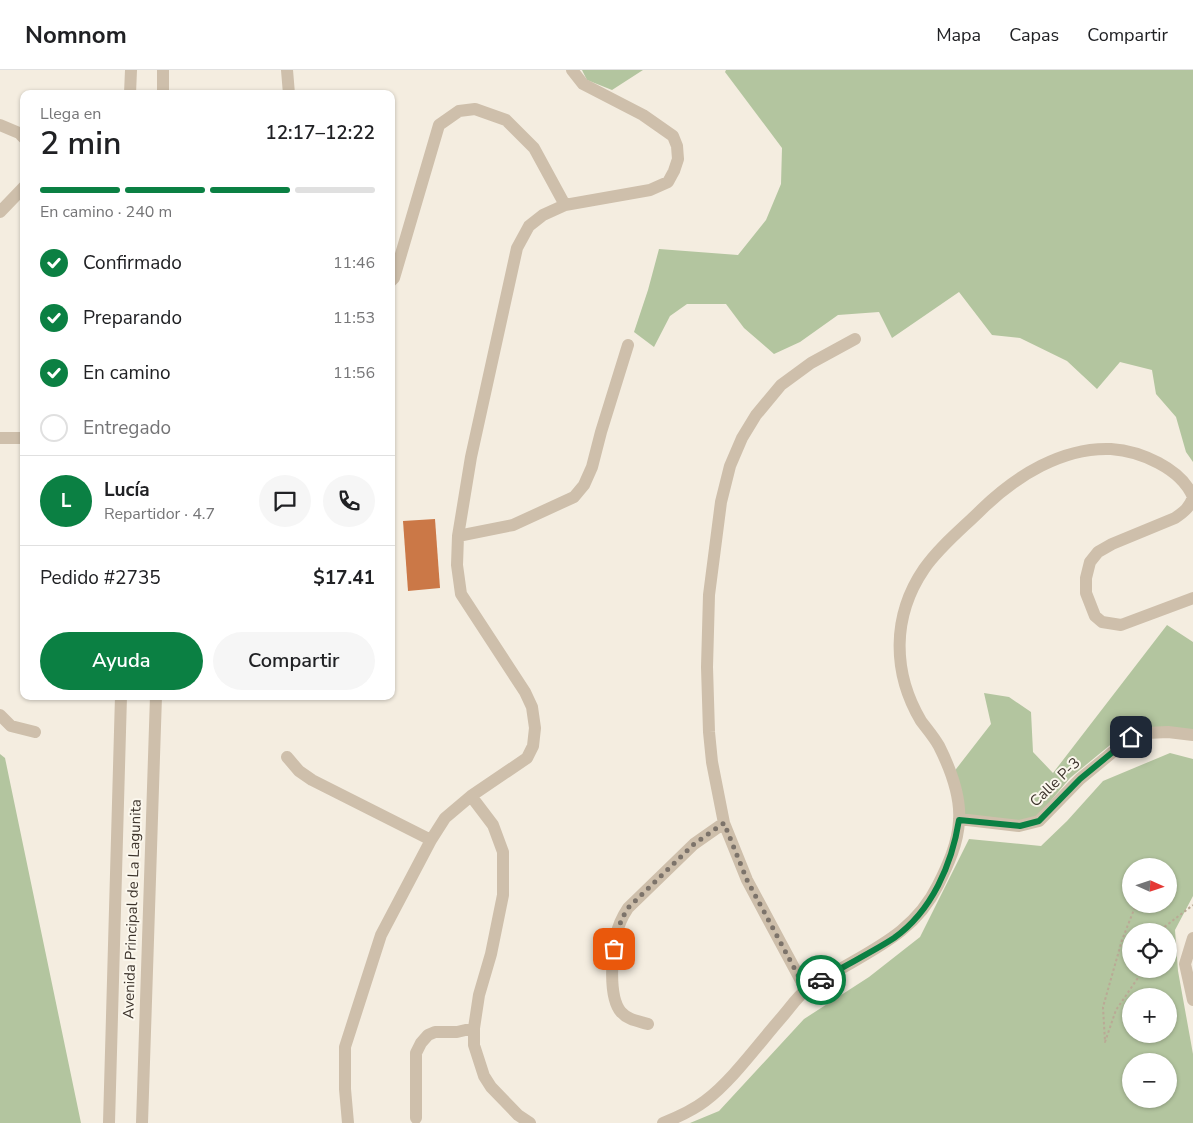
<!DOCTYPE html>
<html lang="es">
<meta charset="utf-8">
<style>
:root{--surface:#fff;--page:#f6f6f6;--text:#202124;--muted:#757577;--line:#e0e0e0;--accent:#0b8043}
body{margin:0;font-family:"Nunito Sans",sans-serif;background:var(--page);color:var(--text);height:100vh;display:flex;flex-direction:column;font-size:19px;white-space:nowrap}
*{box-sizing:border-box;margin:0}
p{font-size:16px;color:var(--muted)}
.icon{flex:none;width:28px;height:28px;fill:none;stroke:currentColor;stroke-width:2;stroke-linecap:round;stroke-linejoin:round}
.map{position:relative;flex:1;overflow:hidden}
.drawer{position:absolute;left:20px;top:20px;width:375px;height:610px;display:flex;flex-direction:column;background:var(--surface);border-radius:10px;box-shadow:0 1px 4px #0004}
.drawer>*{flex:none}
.needle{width:32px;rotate:93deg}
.tools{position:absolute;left:1122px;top:788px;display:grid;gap:10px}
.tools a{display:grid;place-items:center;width:55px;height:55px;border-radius:50%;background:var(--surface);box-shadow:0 1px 4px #0004;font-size:25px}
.pin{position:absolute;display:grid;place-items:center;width:42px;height:42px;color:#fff;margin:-21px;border-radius:10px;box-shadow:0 2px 8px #0006}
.courier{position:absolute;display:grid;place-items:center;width:50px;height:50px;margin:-25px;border:4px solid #0b8043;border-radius:50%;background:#fff;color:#222;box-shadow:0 1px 6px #0007}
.overview em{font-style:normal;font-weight:600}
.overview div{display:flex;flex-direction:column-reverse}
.overview{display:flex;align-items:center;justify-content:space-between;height:85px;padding:0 20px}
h1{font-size:32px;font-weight:600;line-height:38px}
.bar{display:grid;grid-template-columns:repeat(4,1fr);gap:8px 5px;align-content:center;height:60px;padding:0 20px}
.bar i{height:6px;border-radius:4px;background:var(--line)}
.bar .active{background:var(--accent)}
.bar p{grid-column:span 4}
.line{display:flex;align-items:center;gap:12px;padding:0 20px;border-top:1px solid var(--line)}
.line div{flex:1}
.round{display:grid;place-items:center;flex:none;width:52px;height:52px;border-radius:26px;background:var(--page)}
ol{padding:0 20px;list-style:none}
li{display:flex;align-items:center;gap:15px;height:55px}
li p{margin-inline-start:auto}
li .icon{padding:5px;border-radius:50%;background:var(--accent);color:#fff;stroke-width:4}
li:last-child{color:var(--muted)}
li i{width:28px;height:28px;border:2px solid var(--line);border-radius:50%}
.button{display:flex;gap:10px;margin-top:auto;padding:10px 20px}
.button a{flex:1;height:58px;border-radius:30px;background:var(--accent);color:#fff;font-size:20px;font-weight:600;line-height:58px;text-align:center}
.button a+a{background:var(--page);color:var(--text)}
header{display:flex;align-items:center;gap:30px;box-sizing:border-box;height:70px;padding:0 25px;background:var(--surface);border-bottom:1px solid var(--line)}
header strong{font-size:24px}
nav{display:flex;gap:28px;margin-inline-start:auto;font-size:18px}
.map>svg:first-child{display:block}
</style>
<header>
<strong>Nomnom</strong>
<nav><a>Mapa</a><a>Capas</a><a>Compartir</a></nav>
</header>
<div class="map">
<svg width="1193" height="1053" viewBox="0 0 1193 1053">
<rect width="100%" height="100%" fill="#f4ede0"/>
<path fill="#b3c59f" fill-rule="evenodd" d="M582,0H643L612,20L587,10Z
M726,0H1193V392L1186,382L1176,347L1156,324L1152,300L1120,292L1097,319L1067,291L1020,268L992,265L959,222L892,268L879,242L838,245L800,272L774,284L744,258L726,234H687L670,246L654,277L634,262L648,220L659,179L738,185L766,150L781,114L782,78L725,2Z
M1167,555L1193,572V663L1126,662L1070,708L1032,753L957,747L953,703L991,654L984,623L1009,627L1031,642L1033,682L1053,703Z
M1170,683L1193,689V826L1175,860L1178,901L1193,984V1053H690L719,1041L804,949L869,907L920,867L969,769L1041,776L1067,751L1103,711ZM1131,796H1169V834H1131ZM1131,861H1169V899H1131ZM1131,926H1169V964H1131ZM1131,991H1169V1029H1131Z
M0,684L5,688L81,1053H0Z"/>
<path fill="#cb7847" d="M435,449L440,518L408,521L403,451Z"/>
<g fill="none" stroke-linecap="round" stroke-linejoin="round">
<path stroke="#baa995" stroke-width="2" stroke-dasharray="2.5 2.5" stroke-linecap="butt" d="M1135,837L1122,870L1103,937L1105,972L1116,940L1144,899
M1162,861L1163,858L1193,835"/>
<path stroke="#cebfab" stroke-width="12" d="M163,0V24
M287,0L289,24
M130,24L131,0
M0,55L19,63L24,68
M0,142L24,117
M391,211L394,208L439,55L459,41L475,39L506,50L534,78L565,135
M0,368H24
M1193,427C1190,437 1184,442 1175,448L1112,474L1098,482L1090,492L1086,508V523L1095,546L1102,552L1121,555L1193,528
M458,466L513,455L574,427L584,415L592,397L601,362L628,275
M0,645L11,656L35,662
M287,687L299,701L312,710L431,770
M471,726L493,755L503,782V825L491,884L479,925L474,958V975L484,1006L491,1017L518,1045L530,1053
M959,749L1019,756L1039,751L1080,709L1131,667L1146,663L1168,662L1193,665
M1193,868L1185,894L1193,930
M806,920L747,810L724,753L712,692L709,662L707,597L709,525L721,432L730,396L742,368L756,345L781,315L811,293L855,269
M648,954C638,951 628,950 621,942C608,927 612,884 616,866C618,856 622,847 628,838L694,774L724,753
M416,1048V983L421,973L428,965L435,962H457L474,958
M109,1053L121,626
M142,1053L156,626
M348,1053L345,1019V977L381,865L431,770L445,748L471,726L527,688L533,676L535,658L532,637L525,622L461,524L457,495L458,466L471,387L517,178L529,156L543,145L565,135L650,120L668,112L674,101L678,89L677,76L673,66L643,45L583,14L572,0
M663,1053C678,1047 692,1041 705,1031C732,1011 759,973 782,947C790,938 797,927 806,920C815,912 827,907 837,901C878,877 916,860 938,815C948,795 958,773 959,751C961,726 950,698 939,676C934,667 927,659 921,651C892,602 892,546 924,499C940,476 963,458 982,439C1016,406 1062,377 1111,379C1140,381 1181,398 1193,427"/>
</g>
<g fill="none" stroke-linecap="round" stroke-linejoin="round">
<path stroke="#7c736a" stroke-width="5" stroke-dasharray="0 9" d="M614,879C616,863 620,851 628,838L694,774L724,753L747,810L806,920L821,910"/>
<path stroke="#0b8043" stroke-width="6" d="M821,910C845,895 871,883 894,868C932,841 952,794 959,750L1020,756L1039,751L1080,709L1131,667"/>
</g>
<g text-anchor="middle" stroke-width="4" stroke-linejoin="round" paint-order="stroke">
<g font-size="15" fill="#3b322a" stroke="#fbf7ed">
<text transform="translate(1055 712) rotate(-44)" y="5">Calle P-3</text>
<text transform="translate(132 839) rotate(-88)" y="5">Avenida Principal de La Lagunita</text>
</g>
</g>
</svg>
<div class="tools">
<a><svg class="needle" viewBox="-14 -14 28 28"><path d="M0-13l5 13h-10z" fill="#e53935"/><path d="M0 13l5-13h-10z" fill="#757577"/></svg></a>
<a><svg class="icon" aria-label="locate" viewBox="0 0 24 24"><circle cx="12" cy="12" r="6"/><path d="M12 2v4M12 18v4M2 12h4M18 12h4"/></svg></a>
<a>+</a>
<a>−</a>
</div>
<div class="pin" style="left:614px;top:879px;background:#ea580c"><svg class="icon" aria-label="bag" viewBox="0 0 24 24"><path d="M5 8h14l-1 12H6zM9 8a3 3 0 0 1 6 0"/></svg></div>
<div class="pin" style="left:1131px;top:667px;background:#1f2937"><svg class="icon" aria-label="home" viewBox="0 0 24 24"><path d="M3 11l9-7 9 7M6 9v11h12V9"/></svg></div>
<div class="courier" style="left:821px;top:910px"><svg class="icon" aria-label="car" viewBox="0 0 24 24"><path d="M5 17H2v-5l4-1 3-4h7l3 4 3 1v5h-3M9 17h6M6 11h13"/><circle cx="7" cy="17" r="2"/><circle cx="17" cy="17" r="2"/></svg></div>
<section class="drawer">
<div class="overview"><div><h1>2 min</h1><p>Llega en</p></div><em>12:17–12:22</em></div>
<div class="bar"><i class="active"></i><i class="active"></i><i class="active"></i><i></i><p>En camino · 240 m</p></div>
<ol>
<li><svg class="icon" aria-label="check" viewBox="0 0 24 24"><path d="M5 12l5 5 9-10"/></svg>Confirmado<p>11:46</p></li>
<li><svg class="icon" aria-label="check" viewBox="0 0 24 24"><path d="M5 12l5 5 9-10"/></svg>Preparando<p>11:53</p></li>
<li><svg class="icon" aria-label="check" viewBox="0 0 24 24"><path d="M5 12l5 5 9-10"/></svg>En camino<p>11:56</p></li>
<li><i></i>Entregado</li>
</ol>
<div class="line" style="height:90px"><b class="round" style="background:var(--accent);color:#fff">L</b><div><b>Lucía</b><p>Repartidor · 4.7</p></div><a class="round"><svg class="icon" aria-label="chat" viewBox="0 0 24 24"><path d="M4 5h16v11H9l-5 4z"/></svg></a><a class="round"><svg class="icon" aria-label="phone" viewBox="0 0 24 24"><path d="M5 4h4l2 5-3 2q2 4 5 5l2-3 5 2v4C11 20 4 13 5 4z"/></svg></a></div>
<div class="line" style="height:65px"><div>Pedido #2735</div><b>$17.41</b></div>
<div class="button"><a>Ayuda</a><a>Compartir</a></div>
</section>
</div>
